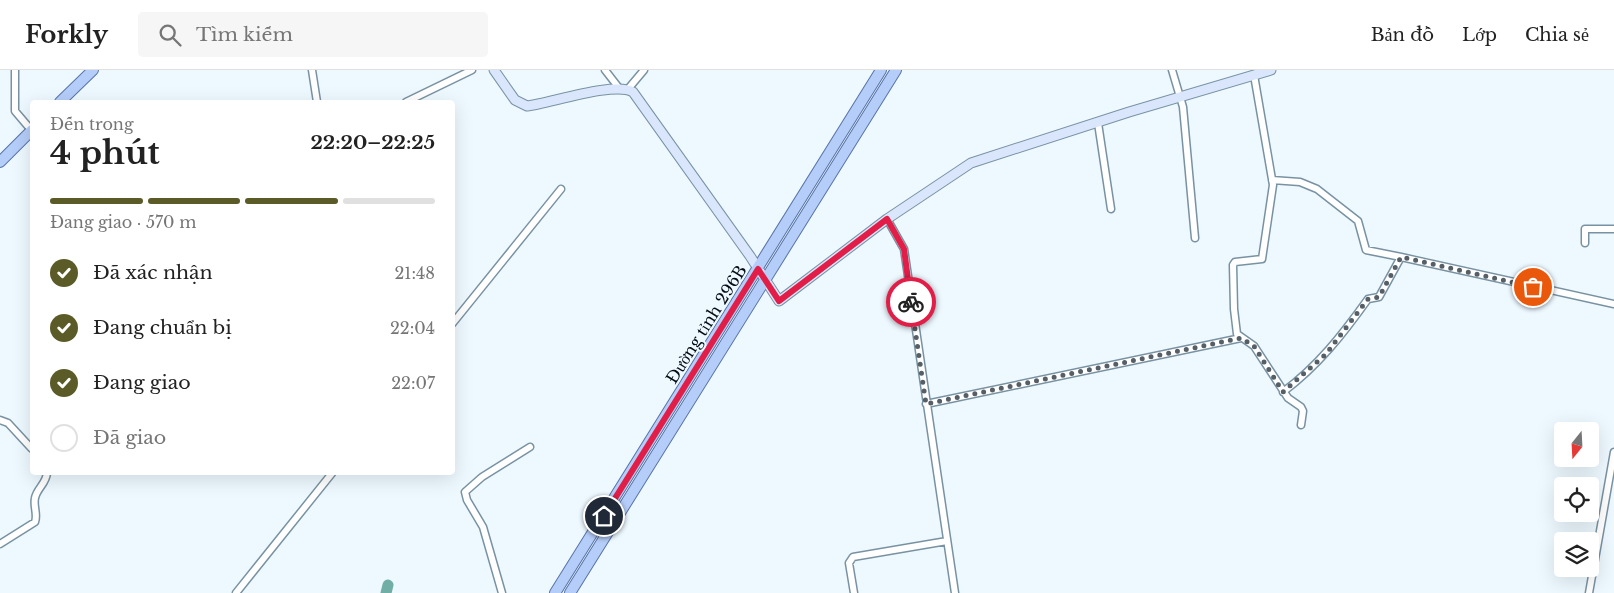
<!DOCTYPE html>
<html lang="vi">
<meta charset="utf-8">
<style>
:root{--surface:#fff;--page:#f6f6f6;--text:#222;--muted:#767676;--line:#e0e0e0;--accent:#5b5b28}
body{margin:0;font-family:"Libre Baskerville",serif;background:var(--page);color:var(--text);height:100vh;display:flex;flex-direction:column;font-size:19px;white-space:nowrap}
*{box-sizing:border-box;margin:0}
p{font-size:16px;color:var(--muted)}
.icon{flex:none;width:28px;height:28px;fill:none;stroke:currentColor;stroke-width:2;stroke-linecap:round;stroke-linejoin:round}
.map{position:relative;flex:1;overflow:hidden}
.drawer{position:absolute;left:30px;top:30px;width:425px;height:375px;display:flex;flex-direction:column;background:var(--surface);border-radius:5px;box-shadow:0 5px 20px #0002}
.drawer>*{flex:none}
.needle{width:32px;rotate:198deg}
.fabs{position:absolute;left:1554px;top:352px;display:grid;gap:10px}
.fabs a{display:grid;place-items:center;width:45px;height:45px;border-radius:5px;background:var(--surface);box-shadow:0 5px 20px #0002;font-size:25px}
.pin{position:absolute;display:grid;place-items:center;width:42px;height:42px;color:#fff;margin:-21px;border:2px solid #fff;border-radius:50%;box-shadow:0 1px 5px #0007}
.courier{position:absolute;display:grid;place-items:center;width:50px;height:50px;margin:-25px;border:4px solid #e11d48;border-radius:50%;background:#fff;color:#222;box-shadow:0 1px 6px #0007}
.headline em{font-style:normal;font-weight:800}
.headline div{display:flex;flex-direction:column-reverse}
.headline{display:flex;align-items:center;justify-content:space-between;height:85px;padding:0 20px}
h1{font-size:32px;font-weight:800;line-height:38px}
.bar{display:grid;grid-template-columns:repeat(4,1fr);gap:8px 5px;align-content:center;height:60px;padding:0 20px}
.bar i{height:6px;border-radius:4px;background:var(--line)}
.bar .selected{background:var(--accent)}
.bar p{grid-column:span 4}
ol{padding:0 20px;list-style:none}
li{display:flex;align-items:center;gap:15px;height:55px}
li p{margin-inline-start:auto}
li .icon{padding:5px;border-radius:50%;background:var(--accent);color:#fff;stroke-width:4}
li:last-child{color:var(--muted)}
li i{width:28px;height:28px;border:2px solid var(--line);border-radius:50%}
header{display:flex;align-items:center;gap:30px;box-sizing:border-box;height:70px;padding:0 25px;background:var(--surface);border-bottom:1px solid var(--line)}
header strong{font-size:24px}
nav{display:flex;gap:28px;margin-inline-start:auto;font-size:18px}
.search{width:350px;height:45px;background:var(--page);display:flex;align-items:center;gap:12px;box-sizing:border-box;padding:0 18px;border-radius:5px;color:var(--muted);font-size:19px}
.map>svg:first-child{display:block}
</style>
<header>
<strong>Forkly</strong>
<div class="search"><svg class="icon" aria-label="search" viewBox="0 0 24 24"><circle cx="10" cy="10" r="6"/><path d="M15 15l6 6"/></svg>Tìm kiếm</div>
<nav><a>Bản đồ</a><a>Lớp</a><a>Chia sẻ</a></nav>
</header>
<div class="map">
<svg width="1614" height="523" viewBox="0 0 1614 523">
<rect width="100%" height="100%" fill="#edf8ff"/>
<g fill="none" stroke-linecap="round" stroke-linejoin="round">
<path stroke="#71afa6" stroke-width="11" d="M386,523L388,515"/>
<defs>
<path id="street" d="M15,0V41L32,61
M312,0L317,32
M605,0L619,18
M1172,0L1183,37L1195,168
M1254,5L1273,115L1262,189L1235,192L1233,195L1234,239L1237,264L1254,276L1288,328L1301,337L1303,341L1301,355
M628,19L644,0
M406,32L472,0
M1098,53L1111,139
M1272,110L1300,112L1317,119L1358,151L1366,180L1401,187
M887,149L904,179L955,523
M1585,173V159H1614
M452,254L561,119
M1283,322C1318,296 1343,264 1368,229L1379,227L1401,187L1614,234
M926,334L1241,268
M0,350L8,353L32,379
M0,474L35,452C38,444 33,436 35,428C37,418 47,413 47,402
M236,523L333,402
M502,523L483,457L467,430L465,422L482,407L530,377
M854,523L849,493L853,487L947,471
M1589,523L1614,382"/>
<path id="secondary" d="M494,0L515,30L527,36C551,33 615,11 633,22L750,186L779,231L887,149L971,93L1129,42L1271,0"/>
<path id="primary" d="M60,32L93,0
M0,92L32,60
M555,523L881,0
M570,523L896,0"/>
</defs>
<use href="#street" stroke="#7992a2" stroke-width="9"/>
<use href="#secondary" stroke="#7992a2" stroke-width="11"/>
<use href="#primary" stroke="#5874a6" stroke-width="12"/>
<use href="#street" stroke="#fff" stroke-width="6"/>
<use href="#secondary" stroke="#dae6fc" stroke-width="9"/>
<use href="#primary" stroke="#b5cdf9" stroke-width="10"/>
</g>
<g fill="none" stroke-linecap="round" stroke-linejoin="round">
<path stroke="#565f66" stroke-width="5" stroke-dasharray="0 9" d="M911,232L926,334L1241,268L1254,276L1283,322L1326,284L1368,229L1379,227L1401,187L1533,217"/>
<path stroke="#e11d48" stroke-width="6" d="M604,446L758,199L779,231L887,149L904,179L911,232"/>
</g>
<g text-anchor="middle" stroke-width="4" stroke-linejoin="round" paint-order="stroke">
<g font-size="16" fill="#050d13" stroke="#edf8ff">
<text transform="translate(706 254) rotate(-58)" y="6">Đường tỉnh 296B</text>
</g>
</g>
</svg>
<div class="fabs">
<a><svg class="needle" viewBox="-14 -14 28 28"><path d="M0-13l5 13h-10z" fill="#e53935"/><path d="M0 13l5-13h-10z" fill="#767676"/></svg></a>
<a><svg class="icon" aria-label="locate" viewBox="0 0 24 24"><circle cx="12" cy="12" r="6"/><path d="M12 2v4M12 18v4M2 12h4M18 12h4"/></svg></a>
<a><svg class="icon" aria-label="layers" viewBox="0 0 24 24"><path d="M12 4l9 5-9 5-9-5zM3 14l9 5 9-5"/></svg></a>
</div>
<div class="pin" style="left:1533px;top:217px;background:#ea580c"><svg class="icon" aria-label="bag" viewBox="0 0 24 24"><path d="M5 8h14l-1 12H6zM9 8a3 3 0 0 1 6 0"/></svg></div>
<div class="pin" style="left:604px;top:446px;background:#1f2937"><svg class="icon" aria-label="home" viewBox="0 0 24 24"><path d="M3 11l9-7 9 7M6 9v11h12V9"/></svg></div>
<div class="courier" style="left:911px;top:232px"><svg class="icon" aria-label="bike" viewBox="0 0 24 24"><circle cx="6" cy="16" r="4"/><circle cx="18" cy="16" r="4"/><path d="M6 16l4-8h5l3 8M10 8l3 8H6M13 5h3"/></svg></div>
<section class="drawer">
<div class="headline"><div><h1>4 phút</h1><p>Đến trong</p></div><em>22:20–22:25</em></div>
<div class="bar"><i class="selected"></i><i class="selected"></i><i class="selected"></i><i></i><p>Đang giao · 570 m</p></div>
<ol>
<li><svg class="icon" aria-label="check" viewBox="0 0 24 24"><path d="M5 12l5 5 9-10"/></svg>Đã xác nhận<p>21:48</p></li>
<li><svg class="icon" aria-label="check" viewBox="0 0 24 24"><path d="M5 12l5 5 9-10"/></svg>Đang chuẩn bị<p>22:04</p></li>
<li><svg class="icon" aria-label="check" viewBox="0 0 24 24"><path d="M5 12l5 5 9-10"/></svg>Đang giao<p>22:07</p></li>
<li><i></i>Đã giao</li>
</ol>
</section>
</div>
